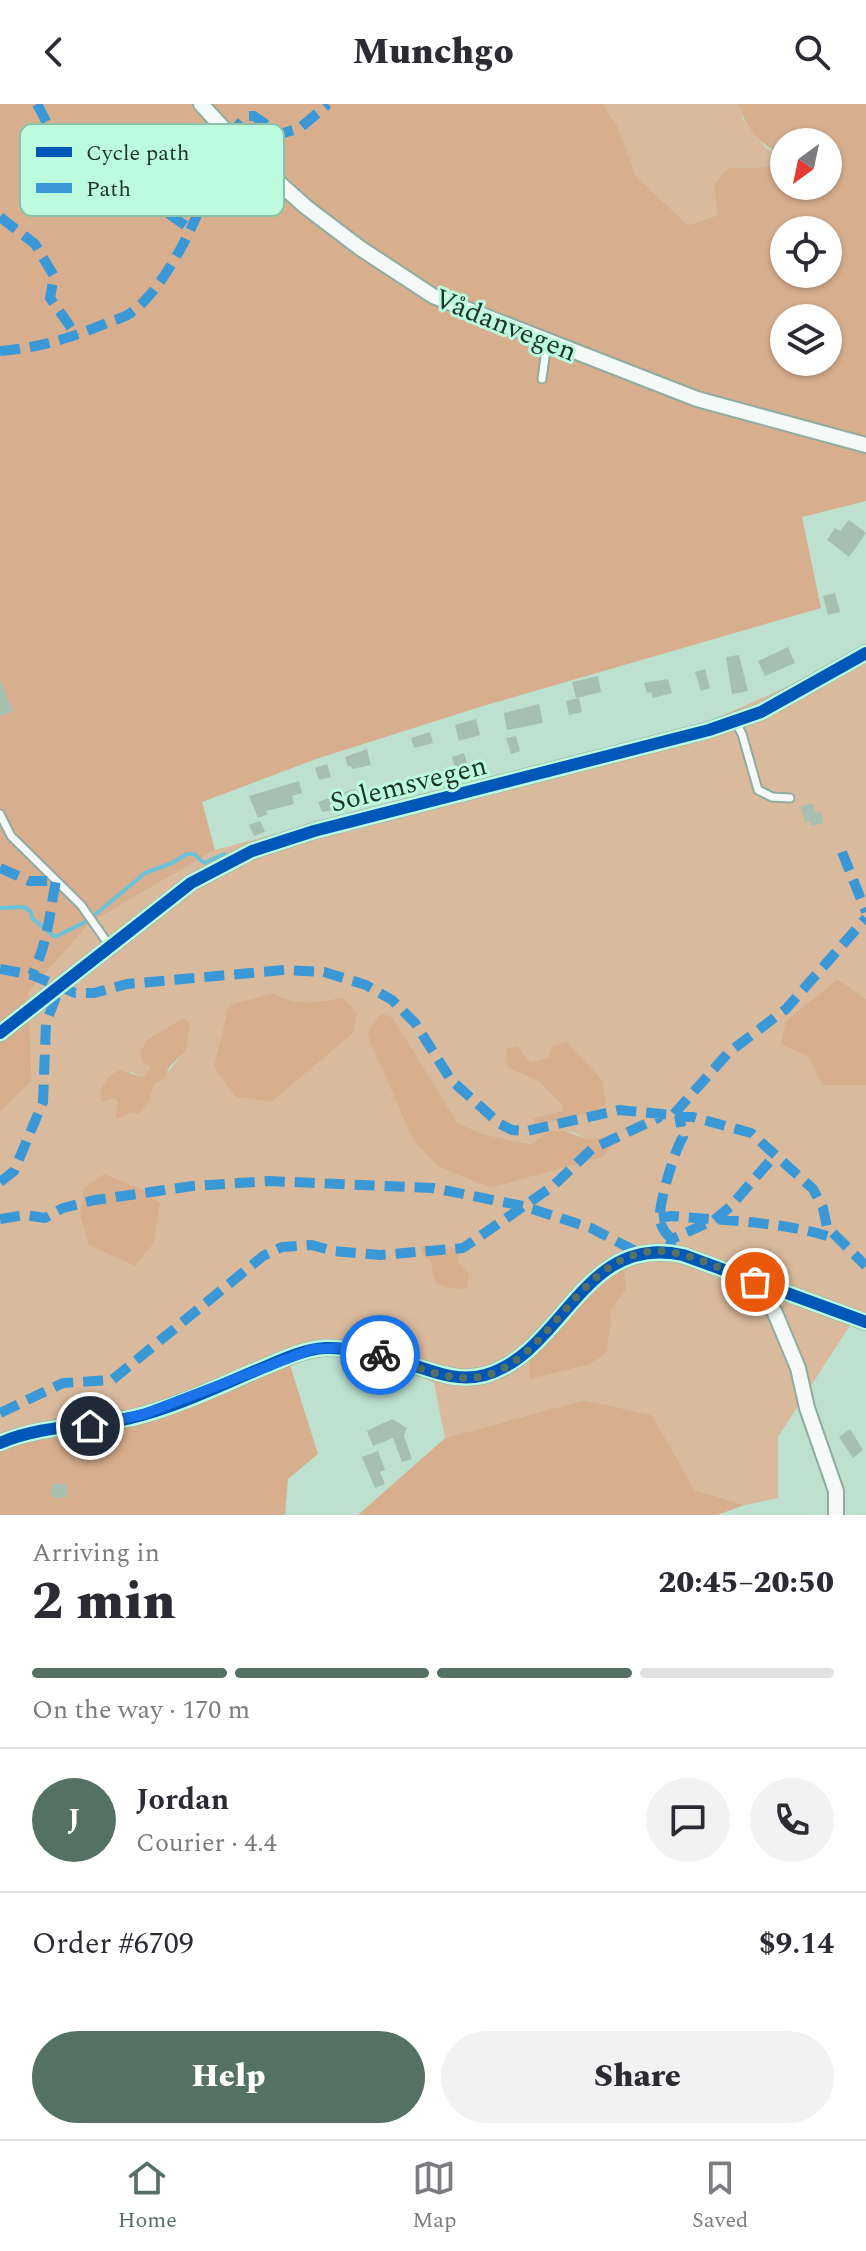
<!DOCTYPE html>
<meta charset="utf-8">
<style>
:root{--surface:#fff;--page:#f2f2f3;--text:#2b2b33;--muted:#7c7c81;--line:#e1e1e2;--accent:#547164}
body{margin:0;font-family:Spectral,serif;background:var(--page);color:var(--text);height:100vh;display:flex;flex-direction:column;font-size:30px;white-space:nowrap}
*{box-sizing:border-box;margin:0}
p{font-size:26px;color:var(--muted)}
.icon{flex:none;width:44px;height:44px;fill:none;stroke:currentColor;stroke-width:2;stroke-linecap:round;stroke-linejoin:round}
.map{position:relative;height:1411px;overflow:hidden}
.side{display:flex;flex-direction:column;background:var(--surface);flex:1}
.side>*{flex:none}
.needle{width:52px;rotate:213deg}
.tools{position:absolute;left:770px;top:24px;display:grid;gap:16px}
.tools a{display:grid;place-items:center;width:72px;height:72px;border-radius:50%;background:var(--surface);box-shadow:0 2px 6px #0004;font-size:40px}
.pin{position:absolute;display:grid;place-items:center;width:68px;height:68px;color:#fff;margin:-34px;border:4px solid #fff;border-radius:50%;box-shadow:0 2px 8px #0007}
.courier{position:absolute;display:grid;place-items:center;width:80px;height:80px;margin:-40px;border:6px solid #1a73e8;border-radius:50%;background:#fff;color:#222;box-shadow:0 2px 10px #0007}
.head em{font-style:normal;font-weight:800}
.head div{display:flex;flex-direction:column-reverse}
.head{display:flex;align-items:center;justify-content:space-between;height:136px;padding:0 32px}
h1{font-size:52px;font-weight:800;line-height:60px}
.bar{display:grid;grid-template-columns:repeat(4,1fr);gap:12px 8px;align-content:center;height:96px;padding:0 32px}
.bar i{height:10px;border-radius:6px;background:var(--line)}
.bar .on{background:var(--accent)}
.bar p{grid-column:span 4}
.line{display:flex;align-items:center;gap:20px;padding:0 32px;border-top:2px solid var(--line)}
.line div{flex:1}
.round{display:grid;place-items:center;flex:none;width:84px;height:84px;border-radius:42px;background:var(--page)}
.primary-button{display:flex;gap:16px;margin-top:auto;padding:16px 32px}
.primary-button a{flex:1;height:92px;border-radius:48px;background:var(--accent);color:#fff;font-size:32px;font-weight:800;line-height:92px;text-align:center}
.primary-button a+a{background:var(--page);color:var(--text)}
header{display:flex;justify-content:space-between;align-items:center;height:104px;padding:0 32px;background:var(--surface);font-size:36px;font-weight:800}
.tabs{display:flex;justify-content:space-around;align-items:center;height:112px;border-top:2px solid var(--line);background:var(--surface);font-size:22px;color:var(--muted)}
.tabs a{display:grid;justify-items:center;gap:4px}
.tabs .on{color:var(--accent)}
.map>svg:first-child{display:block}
</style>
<header><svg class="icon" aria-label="back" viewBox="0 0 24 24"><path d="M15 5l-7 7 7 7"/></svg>Munchgo<svg class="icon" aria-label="search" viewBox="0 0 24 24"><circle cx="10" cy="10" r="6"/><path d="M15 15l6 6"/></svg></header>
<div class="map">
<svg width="866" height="1411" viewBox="0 0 866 1411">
<rect width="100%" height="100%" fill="#bde0cf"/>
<path fill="#daba9d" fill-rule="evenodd" d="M603,0H738L743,15L766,44L784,53L769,63L728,64L718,111L688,121L636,72L618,23Z
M866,539V895L838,875L809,953L822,981H866V1209H858L778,1333V1394L745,1401L695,1386L652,1311L584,1296L445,1334L434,1279L390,1257L326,1248L289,1258L147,1316L18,1340L0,1346V1008L32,977L28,889L90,819L215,746L710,617L816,570ZM273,889C295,902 318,899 342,893L214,963ZM393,914L458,1019L483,1030L532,1040C562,1019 580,1024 603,1053L491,1084ZM518,942L530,958L548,954L594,1008L533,1014L562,1007L563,1002L538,977L508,964ZM186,947C175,957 166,973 155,979L148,999L115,1012L119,998L114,994L101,997L131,968L142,973L150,964L149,961ZM624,1165L627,1186L612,1204L606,1248L591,1260Z"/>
<path fill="#d8af8e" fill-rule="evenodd" d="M0,0H603L618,23L636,72L688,121L718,111L714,81L728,64L769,63L784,53V82H828V38H784V52C761,42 746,24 738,0H866V397L802,413L821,504L483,602L316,655L202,698L215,746L90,819L28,889L32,977L0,1008ZM784,126H828V170H784ZM784,214H828V258H784Z
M838,875L866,895V981H822L809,953L781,940L786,917Z
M273,889C295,902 318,899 342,893L357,909L353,929L271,998L236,993L214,963L229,901Z
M381,909L393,914L458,1019L483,1030L531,1040L550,1027H565L589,1036L604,1033L612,1041L603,1053L491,1084L439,1063L413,1036L367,930Z
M183,914L190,919L186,947L170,962L164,974L155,979L148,999L139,1010L131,1008L118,1015L115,1012L118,998L114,994L101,998C99,981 106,974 119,966L142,973L150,964L149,961L142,959L140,948L147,936Z
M567,938L602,976L606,1000L594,1008L535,1022L533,1014L562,1007L563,1002L538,977L508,964L506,944L518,942L530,958L548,954L552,942Z
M104,1070L143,1086L160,1099L153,1140L135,1162L89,1141L80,1111L84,1084Z
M429,1141L439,1150L447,1144L457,1143L459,1149L457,1157L469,1169L467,1185L448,1184L436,1179L430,1156L422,1150L421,1142Z
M624,1165L627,1186L612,1204L607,1248L591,1260L530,1275L529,1254L591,1189Z
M289,1258L318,1350L288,1375L285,1411H0V1346L18,1340L147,1316Z
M584,1296L652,1311L695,1386L745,1401L717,1411H358L445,1334Z"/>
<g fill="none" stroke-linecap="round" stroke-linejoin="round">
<path stroke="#6ac3d9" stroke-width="4" d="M0,804L24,803L31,808L32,814L55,833L85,818
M96,810L145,769L172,759L187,750H194L204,759L224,750"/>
</g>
<path fill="#a7bfaf" d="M849,416L866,429L849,453L827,436L835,424L840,427Z
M835,489L840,508L828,511L823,492Z
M788,543L795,559L765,572L758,557Z
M739,551L748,587L732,590L726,553Z
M705,565L710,584L701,587L695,568Z
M598,572L601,588L576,594L572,578Z
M668,575L672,589L653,594L651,588L647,589L644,579Z
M0,576L13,607L0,612Z
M579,594L582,608L569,611L566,597Z
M539,600L543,619L507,626L504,609Z
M476,615L480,631L459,637L455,621Z
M430,628L433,639L414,644L411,634Z
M516,632L520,647L511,650L506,634Z
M367,645L371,661L352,665L351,662L348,663L345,653Z
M464,649L470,668L457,672L452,653Z
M327,660L331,673L319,676L315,664Z
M299,677L302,689L292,692L294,700L266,707L268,710L258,714L249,692Z
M354,685L357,696L339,702L340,705L322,708L318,698Z
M813,699L815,709L821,708L824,719L811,722L810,717L805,719L801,702Z
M260,717L265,728L254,732L249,721Z
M392,1315L407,1324L404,1332L412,1355L402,1358L393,1334L373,1342L367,1327Z
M850,1325L863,1346L853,1354L839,1333Z
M378,1347L385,1366L380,1368L385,1380L375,1384L362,1353Z
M52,1380H66L67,1393L53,1394L51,1387Z"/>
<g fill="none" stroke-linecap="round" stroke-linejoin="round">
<defs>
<path id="service" d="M542,275L547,238
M735,617L742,630L758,686L772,693L790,694
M0,710L11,732L81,801L109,841"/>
<path id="minor" d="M201,0L247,50L306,103L360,144L433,192L697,295L866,341
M0,929L191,779L252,747L314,727L709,626L761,608L866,549
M755,1178L775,1209L798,1264L807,1304L836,1387V1411
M0,1339C41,1321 87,1323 131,1314C178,1303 223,1280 267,1262C285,1254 306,1245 325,1244C351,1243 378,1250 403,1258C430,1266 456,1279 485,1271C565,1248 582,1129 683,1151L866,1218"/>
</defs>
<use href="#service" stroke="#90ab9f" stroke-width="11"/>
<use href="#minor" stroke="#90ab9f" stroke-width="18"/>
<use href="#service" stroke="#f5faf8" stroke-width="7"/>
<use href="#minor" stroke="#f5faf8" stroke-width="14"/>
<path stroke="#3a98d7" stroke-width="10" stroke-dasharray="20 10" stroke-linecap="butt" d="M37,0L59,42L121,87L154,93L169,110L190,125
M229,33L246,12H254L280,30L300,24L328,0
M0,113L35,140L54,172L50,194L77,232
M0,247C38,244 71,234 107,219C114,216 123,214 129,210C160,190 190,130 203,97C212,74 210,48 222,26
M842,748L866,808
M0,764L29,777H56C49,811 48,839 32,871
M0,865L32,871L75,889H94L127,880L284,866L324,868L366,881L392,896L415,919L451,976L500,1020L512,1026L527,1027L619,1006L693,1013L751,1029L813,1085L823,1104L827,1123L866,1162
M674,1010L728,949L786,905L866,814
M0,1078L14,1067L43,998L46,919L59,885
M659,1114L672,1112C726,1117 781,1117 834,1134
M0,1115L25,1111L45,1114L63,1104L95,1096L193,1082L269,1077L433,1084L523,1102L591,1124L641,1150
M672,1135C666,1130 660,1123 660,1113C659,1098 675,1045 683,1033L679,1011
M668,1148L672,1135L714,1116L730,1103L775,1051
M0,1309L63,1279L112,1276L263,1152L282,1143L312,1141L333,1147L381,1151L463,1144L553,1082L592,1045L658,1014L661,1009"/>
<defs>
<path id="cycleway" d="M0,929L191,779L252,747L314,727L709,626L761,608L866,549
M0,1339C41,1321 87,1323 131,1314C178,1303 223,1280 267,1262C285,1254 306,1245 325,1244C351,1243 378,1250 403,1258C430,1266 456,1279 485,1271C565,1248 582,1129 683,1151L866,1218"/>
</defs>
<use href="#cycleway" stroke="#bcfbdd" stroke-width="17"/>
<use href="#cycleway" stroke="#0057b8" stroke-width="12"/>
</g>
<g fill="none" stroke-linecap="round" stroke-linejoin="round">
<path stroke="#547164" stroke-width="8" stroke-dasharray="0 14.4" d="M380,1251C408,1259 438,1274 468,1274C548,1272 572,1151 656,1147C686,1146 727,1168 755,1178"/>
<path stroke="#1a73e8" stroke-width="10" d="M90,1322L144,1310L313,1245L343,1244L380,1251"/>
</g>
<g text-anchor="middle" stroke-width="6" stroke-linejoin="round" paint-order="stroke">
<g font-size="28" fill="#1c352a" stroke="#bcfbdd">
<text transform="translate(506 220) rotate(22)" y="10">Vådanvegen</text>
<text transform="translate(408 679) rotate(-14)" y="10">Solemsvegen</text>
</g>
</g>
<rect x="20" y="20" width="264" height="92" rx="12" fill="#bcfbdd" stroke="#8cc0a7" stroke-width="2"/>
<rect x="36" y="43" width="36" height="10" fill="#0057b8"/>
<rect x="36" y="79" width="36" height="10" fill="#3a98d7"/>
<g font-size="22" fill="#1c352a">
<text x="86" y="56">Cycle path</text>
<text x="86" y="92">Path</text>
</g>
</svg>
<div class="tools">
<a><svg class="needle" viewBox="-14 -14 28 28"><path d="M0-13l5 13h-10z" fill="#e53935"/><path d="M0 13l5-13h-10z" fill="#7c7c81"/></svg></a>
<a><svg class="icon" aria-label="locate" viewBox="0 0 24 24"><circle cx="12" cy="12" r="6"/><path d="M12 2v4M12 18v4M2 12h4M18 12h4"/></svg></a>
<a><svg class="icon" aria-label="layers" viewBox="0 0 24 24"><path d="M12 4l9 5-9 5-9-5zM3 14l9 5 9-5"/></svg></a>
</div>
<div class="pin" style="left:755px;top:1178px;background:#ea580c"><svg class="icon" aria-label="bag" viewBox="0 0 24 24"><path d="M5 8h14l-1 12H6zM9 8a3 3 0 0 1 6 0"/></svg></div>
<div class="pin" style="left:90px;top:1322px;background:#1f2937"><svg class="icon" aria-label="home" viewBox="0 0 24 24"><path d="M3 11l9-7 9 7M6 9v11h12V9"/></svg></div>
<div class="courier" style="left:380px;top:1251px"><svg class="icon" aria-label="bike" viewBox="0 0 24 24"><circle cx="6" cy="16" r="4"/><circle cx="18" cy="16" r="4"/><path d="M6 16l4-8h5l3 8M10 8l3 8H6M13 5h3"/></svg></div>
</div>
<section class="side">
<div class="head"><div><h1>2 min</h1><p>Arriving in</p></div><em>20:45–20:50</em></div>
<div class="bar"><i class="on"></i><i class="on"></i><i class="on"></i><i></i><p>On the way · 170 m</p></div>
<div class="line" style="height:144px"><b class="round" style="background:var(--accent);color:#fff">J</b><div><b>Jordan</b><p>Courier · 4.4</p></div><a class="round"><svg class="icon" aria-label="chat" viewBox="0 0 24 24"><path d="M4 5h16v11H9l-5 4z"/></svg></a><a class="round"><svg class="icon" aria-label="phone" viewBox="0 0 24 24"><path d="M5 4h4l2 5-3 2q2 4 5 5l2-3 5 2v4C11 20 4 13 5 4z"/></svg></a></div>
<div class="line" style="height:104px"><div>Order #6709</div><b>$9.14</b></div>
<div class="primary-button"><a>Help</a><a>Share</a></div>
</section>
<nav class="tabs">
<a class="on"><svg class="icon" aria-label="home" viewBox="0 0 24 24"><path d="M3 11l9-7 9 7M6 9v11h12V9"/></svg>Home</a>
<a><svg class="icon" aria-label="map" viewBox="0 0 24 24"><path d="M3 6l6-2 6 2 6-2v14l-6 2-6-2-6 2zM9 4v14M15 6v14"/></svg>Map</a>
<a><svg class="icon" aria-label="saved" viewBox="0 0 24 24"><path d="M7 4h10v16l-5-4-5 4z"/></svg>Saved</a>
</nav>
